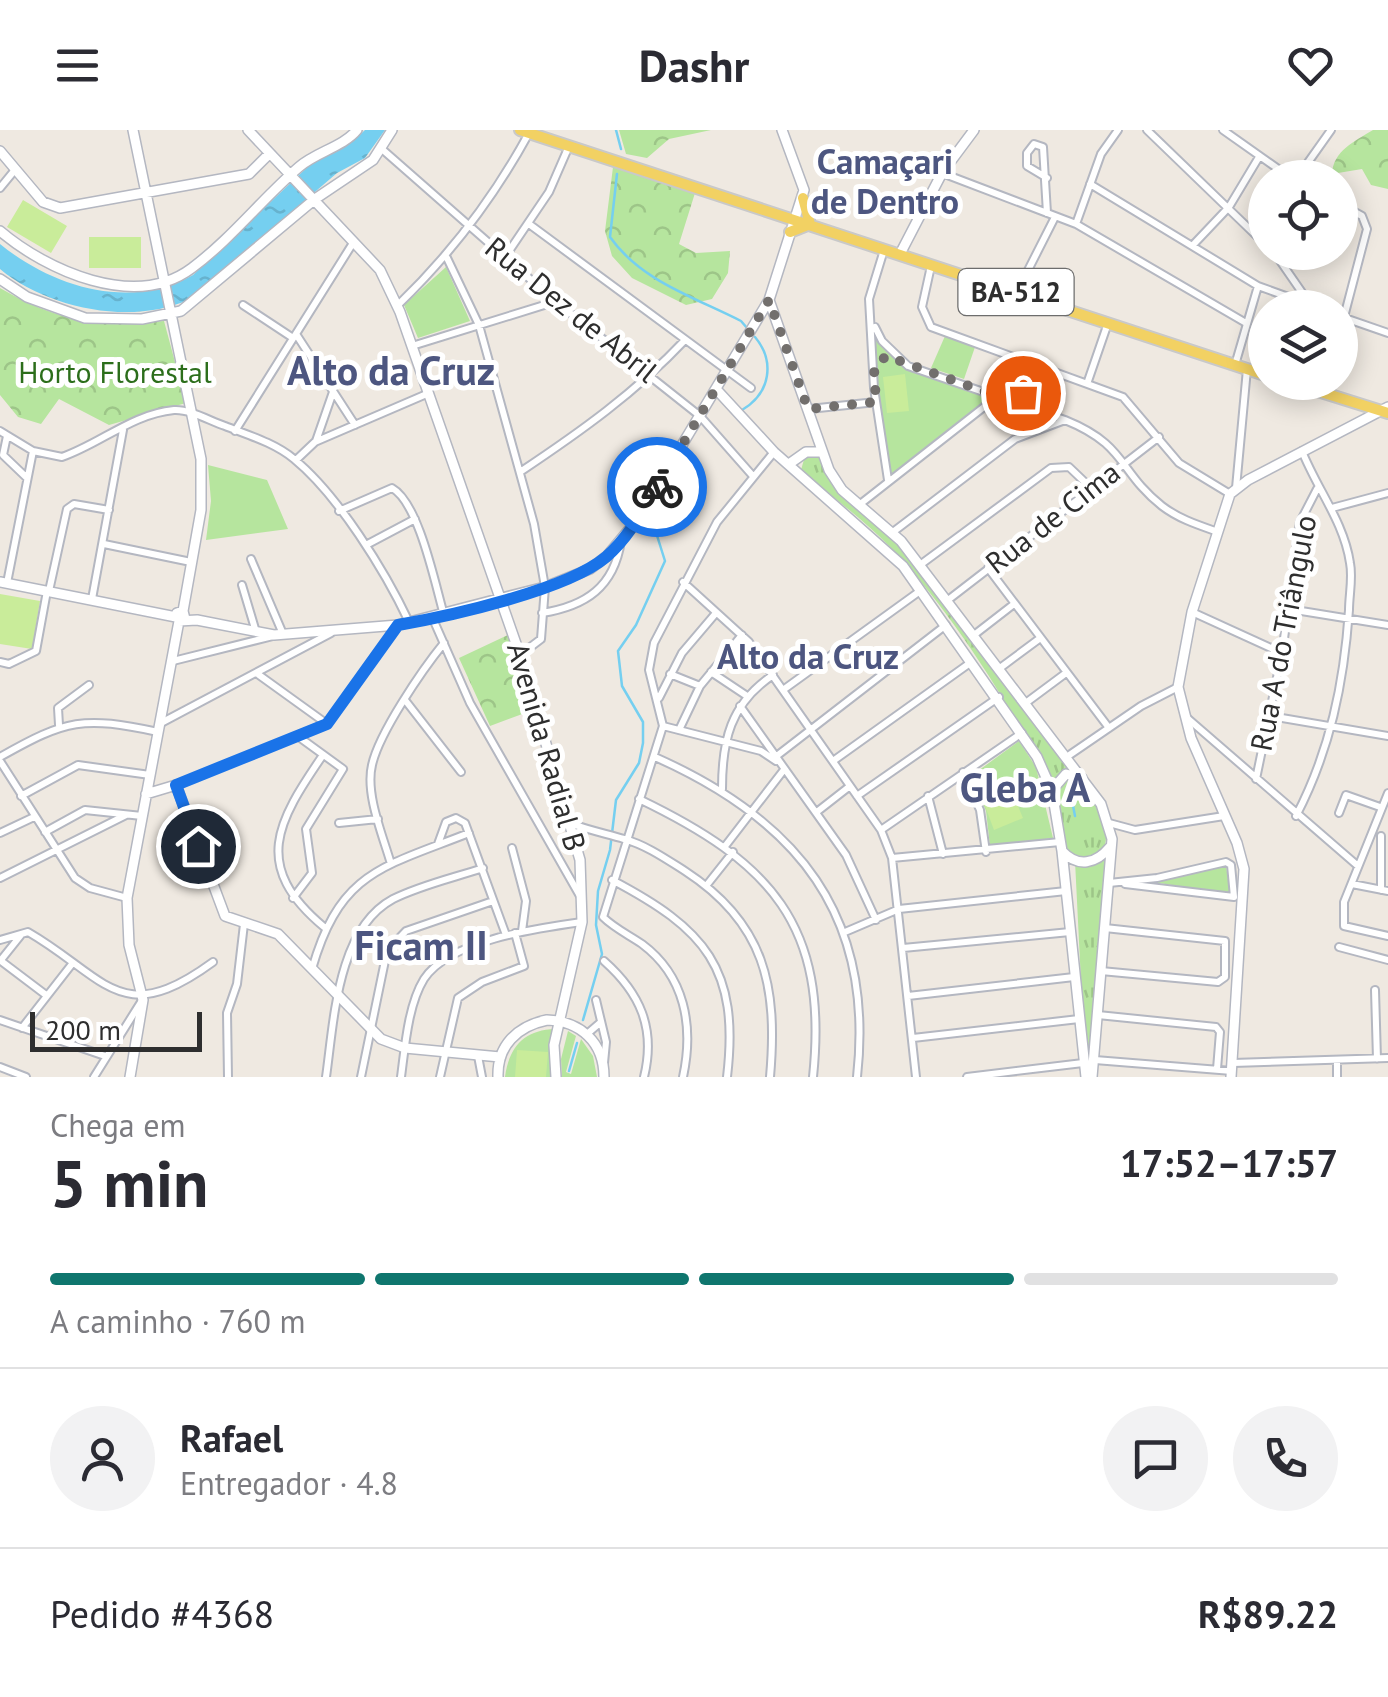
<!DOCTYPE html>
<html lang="pt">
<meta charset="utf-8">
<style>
:root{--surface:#fff;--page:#f2f2f3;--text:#2b2b33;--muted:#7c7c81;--line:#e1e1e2;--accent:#0f766e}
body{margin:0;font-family:"PT Sans",sans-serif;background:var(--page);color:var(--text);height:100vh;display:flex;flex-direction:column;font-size:38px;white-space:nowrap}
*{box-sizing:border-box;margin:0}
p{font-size:32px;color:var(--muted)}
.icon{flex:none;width:55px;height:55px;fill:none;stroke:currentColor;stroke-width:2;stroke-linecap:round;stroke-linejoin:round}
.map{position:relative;height:947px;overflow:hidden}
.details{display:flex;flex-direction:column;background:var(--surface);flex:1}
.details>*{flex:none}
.tools{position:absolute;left:1248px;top:30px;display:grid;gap:20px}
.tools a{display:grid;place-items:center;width:110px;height:110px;border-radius:50%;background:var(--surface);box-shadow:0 5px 25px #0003;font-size:50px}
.scale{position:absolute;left:30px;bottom:25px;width:172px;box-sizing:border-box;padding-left:10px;border:5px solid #2e2e2e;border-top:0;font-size:28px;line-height:35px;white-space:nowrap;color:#2e2e2e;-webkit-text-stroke:8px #fff;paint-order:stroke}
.pin{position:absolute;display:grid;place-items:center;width:85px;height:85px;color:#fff;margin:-42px;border:5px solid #fff;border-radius:50%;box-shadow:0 2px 10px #0007}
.courier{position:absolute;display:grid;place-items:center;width:100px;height:100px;margin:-50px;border:8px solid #1a73e8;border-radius:50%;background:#fff;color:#222;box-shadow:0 2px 12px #0007}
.summary em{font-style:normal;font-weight:800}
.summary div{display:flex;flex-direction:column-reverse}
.summary{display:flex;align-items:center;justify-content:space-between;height:170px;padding:0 50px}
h1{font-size:65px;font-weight:800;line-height:75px}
.bar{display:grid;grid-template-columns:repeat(4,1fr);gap:15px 10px;align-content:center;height:120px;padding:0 50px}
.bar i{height:12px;border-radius:8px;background:var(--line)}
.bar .active{background:var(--accent)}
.bar p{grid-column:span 4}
.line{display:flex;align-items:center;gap:25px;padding:0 50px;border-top:2px solid var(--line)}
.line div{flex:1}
.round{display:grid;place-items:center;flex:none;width:105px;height:105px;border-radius:52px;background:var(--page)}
header{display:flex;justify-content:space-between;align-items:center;height:130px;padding:0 50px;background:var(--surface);font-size:45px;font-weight:800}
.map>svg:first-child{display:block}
</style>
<header><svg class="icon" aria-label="menu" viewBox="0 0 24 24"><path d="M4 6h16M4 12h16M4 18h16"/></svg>Dashr<svg class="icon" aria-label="heart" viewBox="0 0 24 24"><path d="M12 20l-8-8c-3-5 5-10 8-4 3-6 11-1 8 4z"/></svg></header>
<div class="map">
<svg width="1388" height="947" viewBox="0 0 1388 947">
<defs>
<pattern id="grass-tufts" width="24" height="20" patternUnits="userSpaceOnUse" patternTransform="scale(2.5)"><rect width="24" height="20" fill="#b6e59e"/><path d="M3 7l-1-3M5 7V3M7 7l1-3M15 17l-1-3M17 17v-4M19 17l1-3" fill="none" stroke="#9dc588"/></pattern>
<pattern id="forest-crowns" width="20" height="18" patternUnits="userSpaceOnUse" patternTransform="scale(2.5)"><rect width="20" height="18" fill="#b6e59e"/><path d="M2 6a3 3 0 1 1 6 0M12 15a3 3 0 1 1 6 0" fill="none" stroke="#9dc588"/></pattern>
<pattern id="water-ripples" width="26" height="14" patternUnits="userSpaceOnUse" patternTransform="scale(2.5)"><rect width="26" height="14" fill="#75cff0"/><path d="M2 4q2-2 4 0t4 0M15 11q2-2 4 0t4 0" fill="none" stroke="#66b2ce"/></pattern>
</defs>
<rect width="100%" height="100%" fill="#efe9e1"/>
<path fill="url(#grass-tufts)" d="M821,325L841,359L893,402L1074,643L1052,661C1019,585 947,475 889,416C862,388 829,365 801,340L805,326Z
M1076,649C1094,665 1114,697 1103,720L1087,728L1069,723L1063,715L1056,660L1064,650Z
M1112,714L1091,947L1085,932L1075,731L1084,733Z"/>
<path fill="url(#forest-crowns)" d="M619,0H711L669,9L647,28L626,24Z
M1373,0H1388V59L1371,55L1362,39L1332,44C1333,21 1355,11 1373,0Z
M613,37L695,63L679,114L696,123L730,121L728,143L712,169L686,175L632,148L612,126L605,101Z
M0,158C60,193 97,196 164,191L186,273L109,295L59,269L41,294L18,287L0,265Z
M510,504L536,579L490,596L459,528Z"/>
<path fill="#b6e59e" d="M446,137L470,191L418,208L404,175Z
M873,196L909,238L994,267L889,347L876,259Z
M945,206L975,217L964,249L931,238Z
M208,335L267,350L288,399L206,410L211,371Z
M1019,611L1036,637L1053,708L990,716L986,681L971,646Z
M1226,735L1230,764L1146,751Z
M555,899L551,947H505C509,917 524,900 555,899Z
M568,901L576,906L566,942L571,944L581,909L593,926L597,947H562L561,929Z"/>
<path fill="#c9ec9a" d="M23,70L67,96L51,123L7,97Z
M89,107H141V138H89Z
M905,244L909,281L887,283L883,247Z
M0,464L40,471L32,519L0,514Z
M1006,648L1023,688L994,700L979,660Z
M517,920L548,922L546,947H515Z"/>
<path fill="url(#water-ripples)" d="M365,0H385L365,28L337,43L190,169C133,196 48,179 0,139V114C53,157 130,181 193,145L315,30L353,11Z"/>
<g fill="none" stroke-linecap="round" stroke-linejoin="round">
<path stroke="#75cff0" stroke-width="2.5" d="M616,0L621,19
M617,44L610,107C641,151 694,167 741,191L747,198
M742,280C771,263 775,231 755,207
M1070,660L1075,686
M583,890L602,824L596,795L598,761L610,720L616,670L639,633L643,613V592L622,556L618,521L636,495L665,431L654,396L656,387
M569,941L577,913"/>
<defs>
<path id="street" d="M1147,0L1265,114
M1223,0L1291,48
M383,20L555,171L700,286L752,345
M942,43L1076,94L1246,193
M1297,48L1331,0
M1090,54L1258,156L1319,178
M0,58L14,41
M1340,74L1362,86L1367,99L1344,187
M1047,83L1043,17L1034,14L1027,23V36L1047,48
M529,94L751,258
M1076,94L1101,24L1118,0
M1193,115L1229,77L1259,27
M884,120L869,169L874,258L888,350
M1274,122L1310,174
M505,127L549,62L569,16
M447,128L479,195L534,394L545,457L541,509L520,525
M931,136L922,177L931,197L1123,267L1179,333L1230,364
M1017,162L1055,87
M243,175L293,208
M398,175C452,123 493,69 529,3
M1342,187L1388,203
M875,197L882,211L908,236L1065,290
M296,204L355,295
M412,216L554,172
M1235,235L1258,156
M1088,251L1108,193
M809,279L876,272
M1029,300L1022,269L1034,233
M0,301L33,321L62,327C100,314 132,284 174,280C190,279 210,291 225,296C248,305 275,313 294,329C338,365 385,441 409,492
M235,301L353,113
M7,306L3,325L27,348
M316,311L333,262
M296,330L315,312L429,263
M520,342C580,302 635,263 685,210
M1236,358L1247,239
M859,375L998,266
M1332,378L1388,363
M339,381L392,358C419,373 435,454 444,485
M893,402L1015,309L1065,290C1127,315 1118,341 1162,376C1179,389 1198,395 1218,402
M104,414L191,432
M366,415L415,389
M251,429L283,504
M920,435L1051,338L1069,337L1092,359
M988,438L1109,598
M683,452L749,512L881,700L892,728L916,947
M7,453L33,321
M242,455L256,502
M49,461L67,379L74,374L109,380
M92,469L123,300
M948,470L1159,307
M1289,479L1388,495
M1192,482L1282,523
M542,483C586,476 614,457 621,411
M433,489L470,573L580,766
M974,505L1014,474
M173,531L273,506
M0,532L9,534L36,521L47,461
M1000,538L1039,509
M711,542L747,566
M670,544L700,556
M259,545L327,594
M783,560L920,461
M659,568L682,523L716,483
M405,570L461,642
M1027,572L1066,543
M740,576L846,725L876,790
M1270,586L1388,606
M1186,587L1358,736
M161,593L331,503
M59,595L58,578L89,555
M663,596L761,621L776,631
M679,600L700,556L742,505
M323,625C277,692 251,736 324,797
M1068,626L1141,576L1178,557
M0,627C67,589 83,586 158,602
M655,627C797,690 875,785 857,947
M774,628L946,495
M0,631L75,748L90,758L127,768
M833,631L970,533
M963,642L980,680L986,722
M1256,649L1282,523L1300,392L1317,359
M176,655L327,594L397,496
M722,659C722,611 730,574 773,545
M1388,663L1344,772V796L1388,806
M21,666L78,635L150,645
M857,666L999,567
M928,666L943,724
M639,669C770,732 829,794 813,947
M818,681L850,656
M1339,683L1346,665L1380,677
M1296,686C1330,621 1344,553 1349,480C1349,465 1353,448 1350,433C1344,392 1317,359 1302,321
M339,693L378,689
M1109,693L1135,700L1224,686
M572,694C589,700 607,704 624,709C646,715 666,729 685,741C765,793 778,856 770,947
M881,700L1022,603
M45,702L85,680L142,686
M0,703L34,687
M438,714L446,692L456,688L465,693L506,805
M726,715L783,641
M512,718L526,771L522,801
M892,728L1060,712
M391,734C383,706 365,664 372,635C379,603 422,540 444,513
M0,748L126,685
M612,750C705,799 740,838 727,947
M1109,753L1157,748L1226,732L1231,735L1234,767L1125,754
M1352,754L1388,761
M706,756L733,722
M1381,760V706
M293,768L312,743L306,699L343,639L299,607
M845,802L899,779L1066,761
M0,810L28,802C106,847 120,900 213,832
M1339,817L1388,830
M903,818L1070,802
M1,830L21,805
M1,831L46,865
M604,831C640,863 656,898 644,947
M312,839C340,741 383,737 469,703
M1101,841L1218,852L1225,847V811L1105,798
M1375,860L1377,929
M908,866L1074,847
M596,870L606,912L604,933
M1098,885L1216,897L1220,902L1217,939
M0,890L105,926
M22,898L72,834
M587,904L601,892
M913,908L1079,889
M478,926L482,947
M1095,930L1232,941
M1337,932V947
M1233,933L1388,928
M0,937L26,947
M94,947L141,872
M228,947L227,883L237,854L244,794
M326,947C334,891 337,799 393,769C421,755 453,748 483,738
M361,947L387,821L406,801L493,771
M401,947C405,917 408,875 424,849C449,810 539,798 582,792
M440,947L458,868L482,852L524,836L515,803
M683,947C694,896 685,846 642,814C629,805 614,798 603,787L663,596L649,540L654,513L717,392L774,322
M967,947L1083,933"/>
<path id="secondary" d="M133,0L201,329V380L183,481
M248,0L380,140L400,182L520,525L580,730L582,792L554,915L556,947
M0,21L43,72L60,78L249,44L269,24
M0,101C46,140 135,181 192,138C231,109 262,69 299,37C316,22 343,17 357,0
M900,124L942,43L974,0
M0,149L27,167L85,188L142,189L181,181L315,69L373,30L392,0
M769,170L829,340L842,360L901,411L1101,674L1112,709L1092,947
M716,259L774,322L903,436L1037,627L1052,661L1062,721L1086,947
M789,334L806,322H822
M0,452L176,487
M185,489L183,481L177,483L179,491L197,490L274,505L398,495L545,457L590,439L607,426L637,390L769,170L804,60L782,0
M1052,660L1066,644L1082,648
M146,664L176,655L225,786L278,804L381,909L405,918L500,927
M1062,721C1078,738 1096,734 1110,717
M130,947L143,870L129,815L127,768L179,491
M498,947C497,916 517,896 547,890C580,891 604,912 604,947
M1231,947L1244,739L1237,713L1191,608L1178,557L1192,482L1230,364L1248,350L1388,277"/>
<path id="primary" d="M520,0L1265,245
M790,102L810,94L803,68
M1289,252L1388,283"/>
</defs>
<use href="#street" stroke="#b4b7c1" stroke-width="10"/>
<use href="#secondary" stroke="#b4b7c1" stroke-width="12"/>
<use href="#primary" stroke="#c9c9c9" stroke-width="14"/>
<use href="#street" stroke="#fff" stroke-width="6"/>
<use href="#secondary" stroke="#fff" stroke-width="9"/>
<use href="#primary" stroke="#f2d163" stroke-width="10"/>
</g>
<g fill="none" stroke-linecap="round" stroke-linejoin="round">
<path stroke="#726f6d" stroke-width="10" stroke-dasharray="0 18" d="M657,357L769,170L808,279L876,272L874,238L886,226L1022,275L1023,263"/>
<path stroke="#1a73e8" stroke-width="12" d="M198,716L176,655L327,594L398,495C450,486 567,460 606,427C628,408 642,382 657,357"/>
</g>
<g text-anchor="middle" stroke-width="10" stroke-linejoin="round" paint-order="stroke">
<rect fill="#fff" stroke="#6d6d6d" stroke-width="2.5" x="958.5" y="139" width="115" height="46" rx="8"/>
<g font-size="28" font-weight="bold" fill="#2e2e2e">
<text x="1016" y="172">BA-512</text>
</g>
<g font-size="30" fill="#2e2e2e" stroke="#fff">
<text transform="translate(571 180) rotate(39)" y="10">Rua Dez de Abril</text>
<text transform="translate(1053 388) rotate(-38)" y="10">Rua de Cima</text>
<text transform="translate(1284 503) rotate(-79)" y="10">Rua A do Triângulo</text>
<text transform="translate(546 617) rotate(74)" y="10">Avenida Radial B</text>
</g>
<g font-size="30" fill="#2c6e1b" stroke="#fff">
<text x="115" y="253">Horto Florestal</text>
</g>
<g font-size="35" font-weight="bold" fill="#4d5680" stroke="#fff">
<text x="885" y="44">Camaçari<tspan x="885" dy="40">de Dentro</tspan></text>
<text x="808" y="539">Alto da Cruz</text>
</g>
<g font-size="40" font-weight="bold" fill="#4d5680" stroke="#fff">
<text x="391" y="255">Alto da Cruz</text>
<text x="1025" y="672">Gleba A</text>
<text x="421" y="830">Ficam II</text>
</g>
</g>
</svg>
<div class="tools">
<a><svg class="icon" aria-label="locate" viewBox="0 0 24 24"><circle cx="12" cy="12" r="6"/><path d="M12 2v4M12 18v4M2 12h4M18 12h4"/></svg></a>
<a><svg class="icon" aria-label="layers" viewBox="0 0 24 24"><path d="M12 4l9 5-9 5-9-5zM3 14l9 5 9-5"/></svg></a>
</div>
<div class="scale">200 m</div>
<div class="pin" style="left:1023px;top:263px;background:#ea580c"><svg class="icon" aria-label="bag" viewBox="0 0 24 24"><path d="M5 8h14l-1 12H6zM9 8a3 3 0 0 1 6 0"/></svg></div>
<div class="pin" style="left:198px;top:716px;background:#1f2937"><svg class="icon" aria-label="home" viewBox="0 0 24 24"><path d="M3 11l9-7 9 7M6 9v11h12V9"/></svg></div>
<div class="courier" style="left:657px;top:357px"><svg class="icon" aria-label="bike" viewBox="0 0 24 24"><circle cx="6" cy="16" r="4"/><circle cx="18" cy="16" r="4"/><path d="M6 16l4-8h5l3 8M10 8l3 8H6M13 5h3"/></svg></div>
</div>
<section class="details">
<div class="summary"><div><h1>5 min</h1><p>Chega em</p></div><em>17:52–17:57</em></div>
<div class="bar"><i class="active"></i><i class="active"></i><i class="active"></i><i></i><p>A caminho · 760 m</p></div>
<div class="line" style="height:180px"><a class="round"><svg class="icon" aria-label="person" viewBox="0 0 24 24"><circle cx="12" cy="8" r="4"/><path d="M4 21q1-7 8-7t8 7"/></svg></a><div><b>Rafael</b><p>Entregador · 4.8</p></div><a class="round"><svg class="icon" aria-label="chat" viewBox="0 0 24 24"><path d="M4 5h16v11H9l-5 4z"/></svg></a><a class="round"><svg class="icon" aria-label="phone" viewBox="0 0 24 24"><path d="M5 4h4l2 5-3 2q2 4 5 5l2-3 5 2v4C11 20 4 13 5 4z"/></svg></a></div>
<div class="line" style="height:130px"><div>Pedido #4368</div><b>R$89.22</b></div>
</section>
